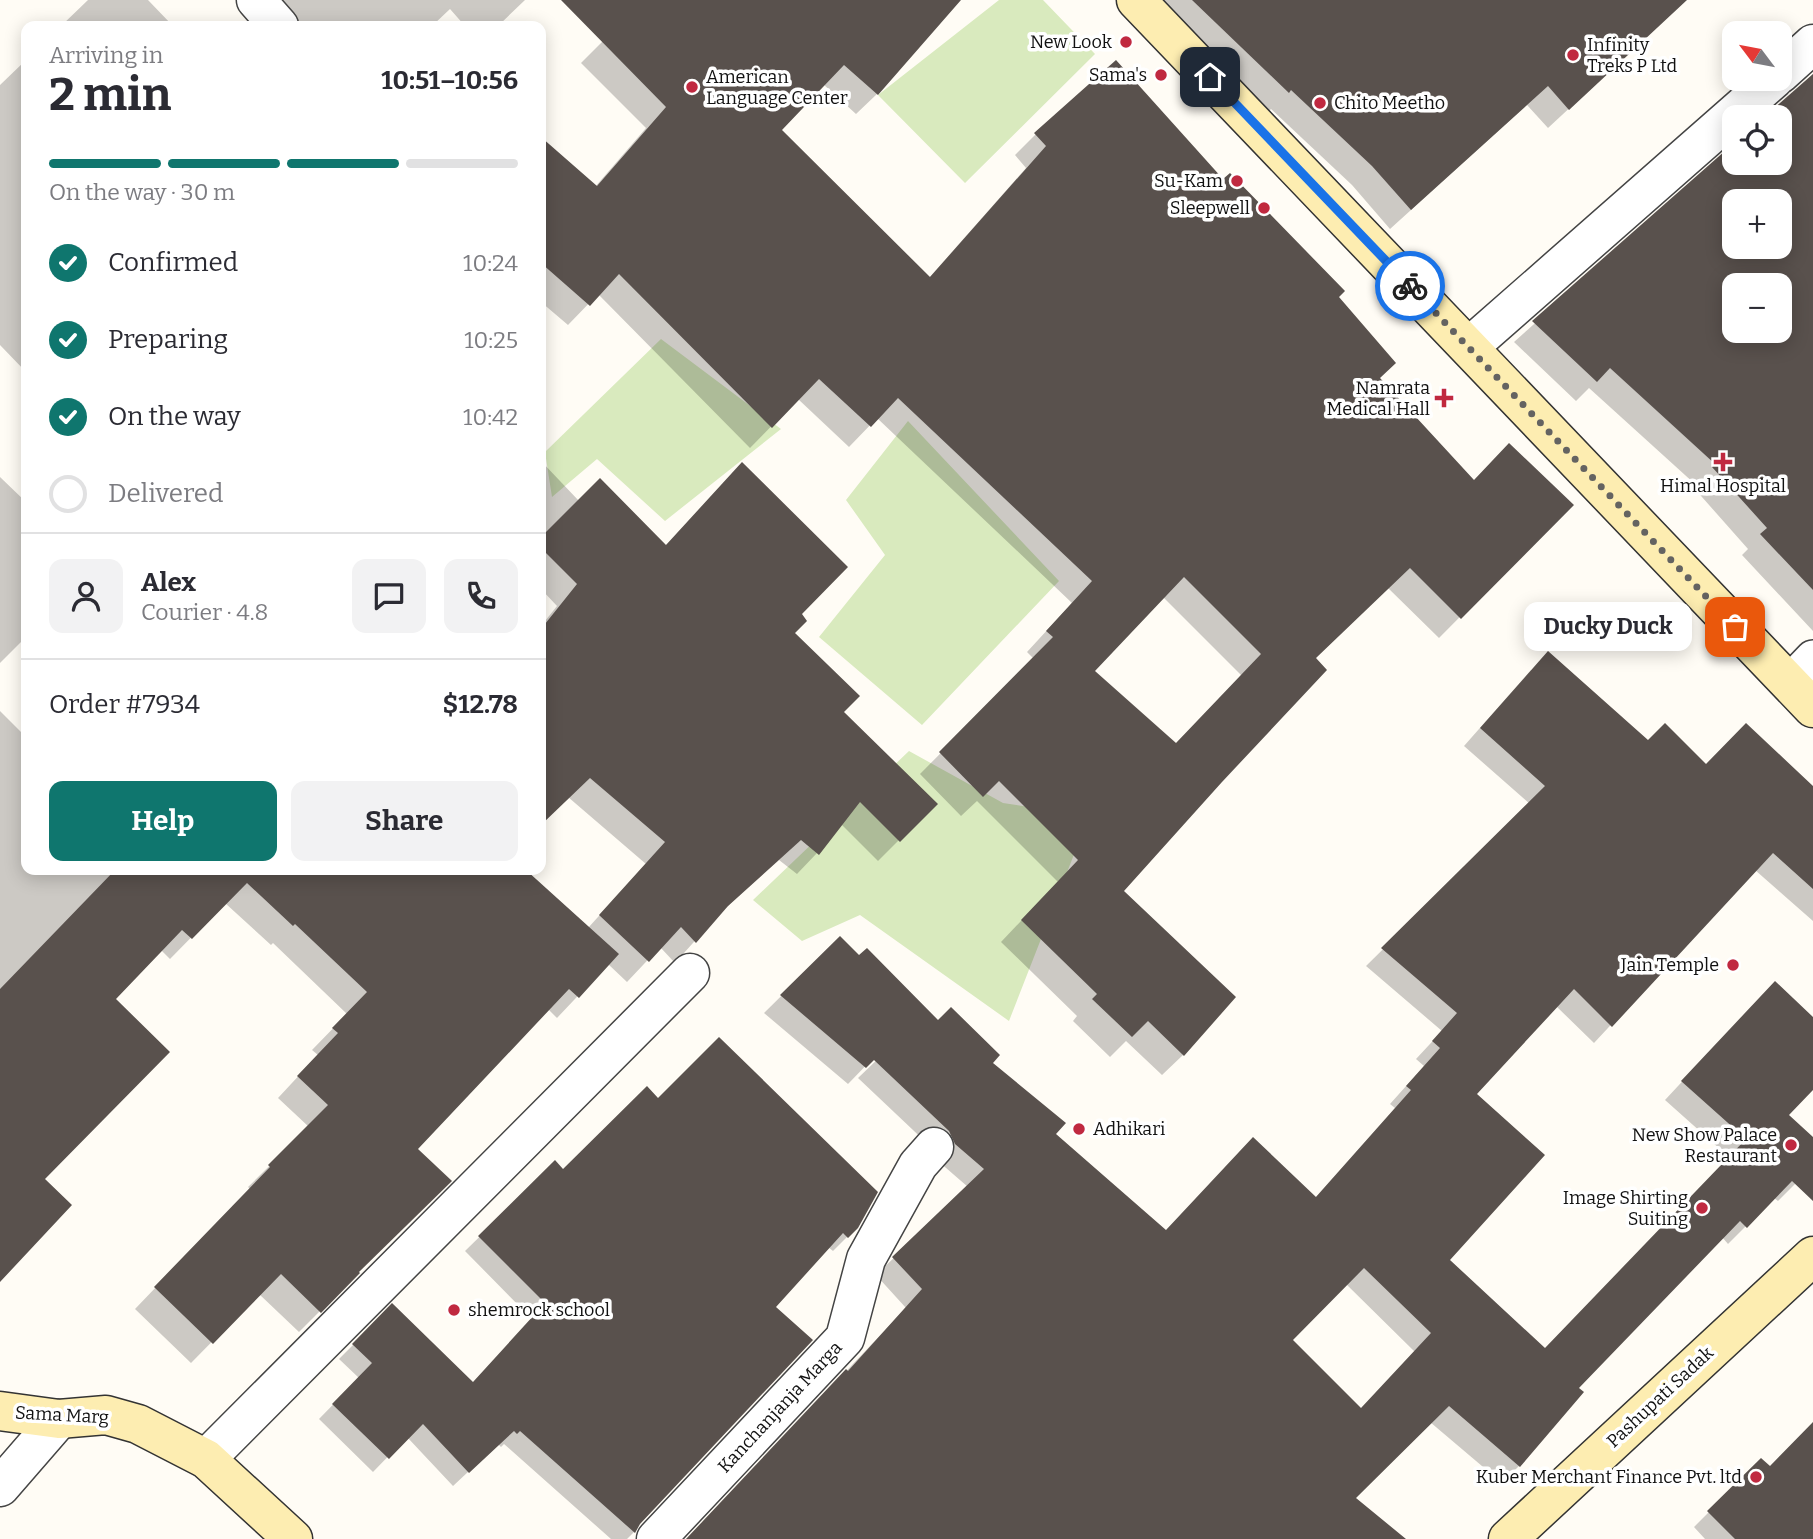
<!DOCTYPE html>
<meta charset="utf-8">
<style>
:root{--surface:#fff;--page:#f2f2f3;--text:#2b2b33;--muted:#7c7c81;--line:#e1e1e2;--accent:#0f766e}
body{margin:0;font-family:Bitter,serif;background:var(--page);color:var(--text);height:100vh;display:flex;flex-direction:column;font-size:26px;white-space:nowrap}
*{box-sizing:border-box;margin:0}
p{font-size:23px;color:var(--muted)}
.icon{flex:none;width:38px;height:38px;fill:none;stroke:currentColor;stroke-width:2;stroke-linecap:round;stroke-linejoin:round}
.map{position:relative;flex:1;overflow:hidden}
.details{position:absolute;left:21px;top:21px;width:525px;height:854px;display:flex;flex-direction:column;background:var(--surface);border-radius:14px;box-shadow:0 4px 18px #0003}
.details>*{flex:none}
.needle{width:46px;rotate:302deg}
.fabs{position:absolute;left:1722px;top:21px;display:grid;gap:14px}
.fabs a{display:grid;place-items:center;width:70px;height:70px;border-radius:14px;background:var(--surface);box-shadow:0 4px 18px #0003;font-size:35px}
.pin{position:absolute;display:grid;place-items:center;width:60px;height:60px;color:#fff;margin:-30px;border-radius:14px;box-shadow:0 4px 10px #0006}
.courier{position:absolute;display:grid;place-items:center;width:70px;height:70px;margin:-35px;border:5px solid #1a73e8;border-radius:50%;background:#fff;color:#222;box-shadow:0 2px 9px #0007}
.bubble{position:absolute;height:49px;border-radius:14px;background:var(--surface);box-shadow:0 4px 18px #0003;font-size:23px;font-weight:700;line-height:49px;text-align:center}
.head em{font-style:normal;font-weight:700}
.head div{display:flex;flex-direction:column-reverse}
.head{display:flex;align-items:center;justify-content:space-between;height:119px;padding:0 28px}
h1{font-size:46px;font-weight:700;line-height:52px}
.bar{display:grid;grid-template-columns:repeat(4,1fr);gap:10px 7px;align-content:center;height:84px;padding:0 28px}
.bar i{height:9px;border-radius:5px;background:var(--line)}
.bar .on{background:var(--accent)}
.bar p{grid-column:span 4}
.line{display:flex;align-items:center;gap:18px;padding:0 28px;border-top:2px solid var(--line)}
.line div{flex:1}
.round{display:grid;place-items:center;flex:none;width:74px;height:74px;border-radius:14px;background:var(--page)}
ol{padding:0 28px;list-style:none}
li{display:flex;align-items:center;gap:21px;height:77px}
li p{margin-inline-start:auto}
li .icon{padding:7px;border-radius:50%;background:var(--accent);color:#fff;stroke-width:4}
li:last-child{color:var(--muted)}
li i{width:38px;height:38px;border:4px solid var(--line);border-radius:50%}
.primary-button{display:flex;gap:14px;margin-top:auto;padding:14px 28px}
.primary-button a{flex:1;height:80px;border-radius:14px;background:var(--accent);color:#fff;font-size:28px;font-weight:700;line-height:80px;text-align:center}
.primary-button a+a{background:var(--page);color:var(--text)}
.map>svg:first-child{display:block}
</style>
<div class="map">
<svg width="1813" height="1539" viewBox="0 0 1813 1539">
<rect width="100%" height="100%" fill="#fffcf5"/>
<path fill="#d9eabe" d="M999,0H1043L1095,54L965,183L878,95Z
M661,339L781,429L665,521L597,459L552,497L545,452Z
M908,421L1059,581L922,725L819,637L885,555L846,500Z
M909,751L1003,803L1089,816L1009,1021L860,915L802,941L753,900Z"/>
<path fill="#0003" fill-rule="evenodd" d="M88,0H148L173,26H61Z
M264,0H525L498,26H465L450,9L432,26H290Z
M644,0H936L877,94L856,114L823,84L779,130L929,278L1026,168L1015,155L1036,134L1222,182L1337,297L1378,379L1474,482L1571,505L1439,638L1388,588L1314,659L1220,781L1122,891L1183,1055L1162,1075L1126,1041L1110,1057L1073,1021L1077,1016L1001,942L1058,882L977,801L961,816L920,774L1034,659L1027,652L1072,603L877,418L849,447L798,399L750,448L598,294L568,325L541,302V138L595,187L646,128L581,63ZM1163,597L1242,676L1176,745L1093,671Z
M1151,0H1686L1548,128L1527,105L1390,229L1352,185L1271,109L1268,112Z
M26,60V372L0,345V85Z
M1813,74V631L1742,555L1748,549L1694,488L1696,485L1589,388L1576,401L1514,342L1734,146V163H1780V117H1767ZM1734,201H1780V247H1734ZM1734,285H1780V331H1734Z
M541,461L579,501L799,614L793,633L842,712L935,804L878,861L841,824L817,853L797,874L779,860L719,914L675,963L660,947L627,982L608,964L557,1018L548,1009L416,1149L358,1273L299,1332L259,1294L191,1363L135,1309L250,1189L248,1187L309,1127L278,1098L318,1055L312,1050L347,1014L273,943L271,945L225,903L170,959L161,950L114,999L0,1279V711L26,737V870H524L588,928L646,864L568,797L541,823V626L557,606L541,589Z
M0,477L26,502V641L24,639L0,663Z
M1531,670L1648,742L1813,805V921L1755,870L1594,1043L1556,1006L1475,1095L1448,1260L1545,1350L1730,1158L1665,1100L1758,1000L1813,1019V1088L1787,1115L1813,1139V1164L1795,1184L1778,1201L1774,1198L1728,1244L1722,1237L1576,1388L1519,1466L1502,1483L1430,1422L1353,1498L1403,1539H687L906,1308L876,1275L968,1187L938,1161L932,1148L858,1078L882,1055L879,1052L848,1084L764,1013L840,938L859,957L990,1063L1054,1134L1165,1232L1315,1198L1395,1108L1390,1104L1424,1066L1416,1059L1442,1031L1366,966L1530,804L1464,746ZM1346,1284L1415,1352L1361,1410L1291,1340Z
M658,1100L857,1227L833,1251L828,1247L774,1307L634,1532L627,1539H611L504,1444L501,1447L498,1444L453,1486L407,1437L373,1472L319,1419L359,1378L339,1359L392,1306L472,1384L532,1319L465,1251L555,1163L563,1171Z
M1813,1425V1539H1705L1694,1527L1761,1460L1770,1469Z"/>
<path fill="#59514d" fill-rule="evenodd" d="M561,0H961L878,95L844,65L782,130L930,277L1046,146L1034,133L1116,60L1223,179L1230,173L1345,291L1339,297L1396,363L1380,378L1474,480L1509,443L1574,505L1461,619L1410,568L1316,658L1327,670L1222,782L1124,891L1236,997L1184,1056L1148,1021L1132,1037L1092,999L1097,994L1021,920L1078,860L999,781L983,797L939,752L1053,637L1046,631L1092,581L898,398L871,427L819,379L772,428L619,274L590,306L541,263V137L597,186L666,107ZM1184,577L1261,654L1176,743L1095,671Z
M1192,0H1687L1569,110L1548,86L1411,210L1372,166L1291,90L1289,93Z
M1813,74V590L1760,534L1767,528L1712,467L1715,464L1610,368L1597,382L1532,321L1734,143V163H1780V117H1764ZM1734,201H1780V247H1734ZM1734,285H1780V331H1734Z
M742,462L848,567L802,614L807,621L795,633L860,696L844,712L938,804L900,842L860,802L819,855L801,840L728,906L696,943L681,927L649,962L599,915L665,842L590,778L541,825V629L577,584L541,548V537L600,478L666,545Z
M1548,651L1648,740L1665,723L1706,764L1746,723L1813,786V889L1773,853L1612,1027L1574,989L1477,1094L1545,1155L1450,1260L1545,1348L1746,1139L1681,1081L1775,981L1813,1017V1090L1789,1115L1813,1137V1201L1792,1181L1747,1228L1740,1221L1579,1388L1584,1392L1520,1467L1449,1406L1356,1498L1406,1539H686L846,1369L848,1371L922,1289L892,1257L984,1169L955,1144L949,1131L874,1060L866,1068L780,995L840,936L859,955L867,948L938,1020L951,1007L1000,1055L993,1063L1066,1123L1056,1134L1166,1230L1253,1137L1316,1197L1411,1090L1406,1086L1440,1048L1432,1041L1457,1013L1381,948L1545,786L1480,728ZM1364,1268L1431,1333L1361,1408L1293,1340Z
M115,870H526L619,954L579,998L569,989L418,1149L452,1181L359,1272L360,1273L321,1313L281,1274L213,1344L154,1287L270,1167L268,1165L328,1105L297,1076L338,1033L332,1028L367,992L295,924L293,926L247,883L192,939L182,930L116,999L170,1052L45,1179L72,1205L0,1282V989Z
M719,1037L878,1192L858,1228L848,1238L843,1233L776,1307L813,1340L640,1524L635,1533L520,1431L517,1434L514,1431L469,1473L423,1424L389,1459L332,1404L372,1363L352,1344L392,1303L473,1382L545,1303L478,1236L555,1160L563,1169L647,1086L658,1098Z
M1813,1422V1539H1735L1707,1511L1761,1458L1770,1466Z"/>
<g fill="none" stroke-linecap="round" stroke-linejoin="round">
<defs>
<path id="lane" d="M1789,683L1813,658"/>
<path id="street" d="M256,0L279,26
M1780,74L1813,44
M1469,347L1774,79
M206,1459L690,973
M0,1487L59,1419
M656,1539L845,1338L866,1259L918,1165L934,1147"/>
<path id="secondary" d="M1136,0L1813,708
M0,1411L59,1419L106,1415L138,1424L206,1459L293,1539
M1508,1539L1813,1256"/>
</defs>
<use href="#lane" stroke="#444" stroke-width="38"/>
<use href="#street" stroke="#444" stroke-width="41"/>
<use href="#secondary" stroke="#333" stroke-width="41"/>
<use href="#lane" stroke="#fff" stroke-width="35"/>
<use href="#street" stroke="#fff" stroke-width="38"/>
<use href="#secondary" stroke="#fdedb1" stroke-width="38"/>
</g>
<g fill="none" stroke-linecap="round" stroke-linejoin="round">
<path stroke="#646361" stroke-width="7" stroke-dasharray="0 12.6" d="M1410,286L1735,627"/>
<path stroke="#1a73e8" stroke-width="9" d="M1210,77L1410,286"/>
</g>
<g fill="#c02940" stroke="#fff" stroke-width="2.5">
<circle cx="1126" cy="42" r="7"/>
<circle cx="1573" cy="55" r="7"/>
<circle cx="1161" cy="75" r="7"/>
<circle cx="692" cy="87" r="7"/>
<circle cx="1320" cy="103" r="7"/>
<circle cx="1237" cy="181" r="7"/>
<circle cx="1264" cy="208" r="7"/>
<path d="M1440.5 387.5h7v7h7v7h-7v7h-7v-7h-7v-7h7z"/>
<path d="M1719.5 451.5h7v7h7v7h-7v7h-7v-7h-7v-7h7z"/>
<circle cx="1733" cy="965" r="7"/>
<circle cx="1079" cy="1129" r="7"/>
<circle cx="1791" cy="1145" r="7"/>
<circle cx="1702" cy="1208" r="7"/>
<circle cx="454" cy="1310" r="7"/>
<circle cx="1756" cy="1477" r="7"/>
</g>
<g text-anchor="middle" stroke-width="7" stroke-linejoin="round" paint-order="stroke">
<g font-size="18" fill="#111" stroke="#fff" text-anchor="end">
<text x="1112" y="48">New Look</text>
<text x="1587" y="51" text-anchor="start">Infinity<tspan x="1587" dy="21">Treks P Ltd</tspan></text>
<text x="1147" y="81">Sama's</text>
<text x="706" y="83" text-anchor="start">American<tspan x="706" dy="21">Language Center</tspan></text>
<text x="1334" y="109" text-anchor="start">Chito Meetho</text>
<text x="1223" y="187">Su-Kam</text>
<text x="1250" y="214">Sleepwell</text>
<text x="1430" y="394">Namrata<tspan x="1430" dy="21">Medical Hall</tspan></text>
<text x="1723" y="492" text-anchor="middle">Himal Hospital</text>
<text x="1719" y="971">Jain Temple</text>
<text x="1093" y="1135" text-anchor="start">Adhikari</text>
<text x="1777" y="1141">New Show Palace<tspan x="1777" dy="21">Restaurant</tspan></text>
<text x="1688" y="1204">Image Shirting<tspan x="1688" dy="21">Suiting</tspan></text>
<text x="468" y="1316" text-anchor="start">shemrock school</text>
<text x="1742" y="1483">Kuber Merchant Finance Pvt. ltd</text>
</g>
<g font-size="18" fill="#111" stroke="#fff">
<text transform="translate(1660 1397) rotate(-43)" y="6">Pashupati Sadak</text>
<text transform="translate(780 1407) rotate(-47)" y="6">Kanchanjanja Marga</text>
<text transform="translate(62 1415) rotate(3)" y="6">Sama Marg</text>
</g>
</g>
</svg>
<div class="fabs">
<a><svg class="needle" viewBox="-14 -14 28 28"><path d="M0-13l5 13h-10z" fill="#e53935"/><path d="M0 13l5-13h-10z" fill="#7c7c81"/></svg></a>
<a><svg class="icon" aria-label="locate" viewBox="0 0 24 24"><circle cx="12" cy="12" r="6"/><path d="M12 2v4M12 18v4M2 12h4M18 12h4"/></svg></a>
<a>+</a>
<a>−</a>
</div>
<div class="pin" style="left:1735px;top:627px;background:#ea580c"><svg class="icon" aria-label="bag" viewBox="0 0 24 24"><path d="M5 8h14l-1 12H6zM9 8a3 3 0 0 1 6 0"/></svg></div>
<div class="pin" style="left:1210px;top:77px;background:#1f2937"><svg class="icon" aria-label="home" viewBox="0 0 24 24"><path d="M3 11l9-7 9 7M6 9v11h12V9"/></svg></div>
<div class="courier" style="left:1410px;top:286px"><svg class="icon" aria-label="bike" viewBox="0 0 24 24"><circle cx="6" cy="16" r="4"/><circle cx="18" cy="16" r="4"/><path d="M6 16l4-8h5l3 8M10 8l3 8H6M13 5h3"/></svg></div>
<div class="bubble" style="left:1524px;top:602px;width:168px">Ducky Duck</div>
<section class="details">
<div class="head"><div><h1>2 min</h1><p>Arriving in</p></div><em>10:51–10:56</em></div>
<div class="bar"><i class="on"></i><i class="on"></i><i class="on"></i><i></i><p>On the way · 30 m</p></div>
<ol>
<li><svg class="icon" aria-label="check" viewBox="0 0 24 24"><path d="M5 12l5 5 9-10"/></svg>Confirmed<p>10:24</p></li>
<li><svg class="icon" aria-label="check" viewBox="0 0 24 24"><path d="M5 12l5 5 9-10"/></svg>Preparing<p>10:25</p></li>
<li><svg class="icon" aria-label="check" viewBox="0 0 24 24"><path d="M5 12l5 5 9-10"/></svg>On the way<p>10:42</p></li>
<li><i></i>Delivered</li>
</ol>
<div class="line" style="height:126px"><a class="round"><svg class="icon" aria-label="person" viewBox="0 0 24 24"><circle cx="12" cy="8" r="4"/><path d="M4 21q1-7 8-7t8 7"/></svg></a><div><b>Alex</b><p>Courier · 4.8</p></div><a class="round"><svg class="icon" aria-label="chat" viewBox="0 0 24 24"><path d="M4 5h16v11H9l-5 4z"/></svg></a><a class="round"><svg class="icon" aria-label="phone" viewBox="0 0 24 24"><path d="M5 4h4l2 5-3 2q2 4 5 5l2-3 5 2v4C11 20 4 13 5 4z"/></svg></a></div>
<div class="line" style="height:91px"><div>Order #7934</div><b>$12.78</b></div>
<div class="primary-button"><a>Help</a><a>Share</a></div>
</section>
</div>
